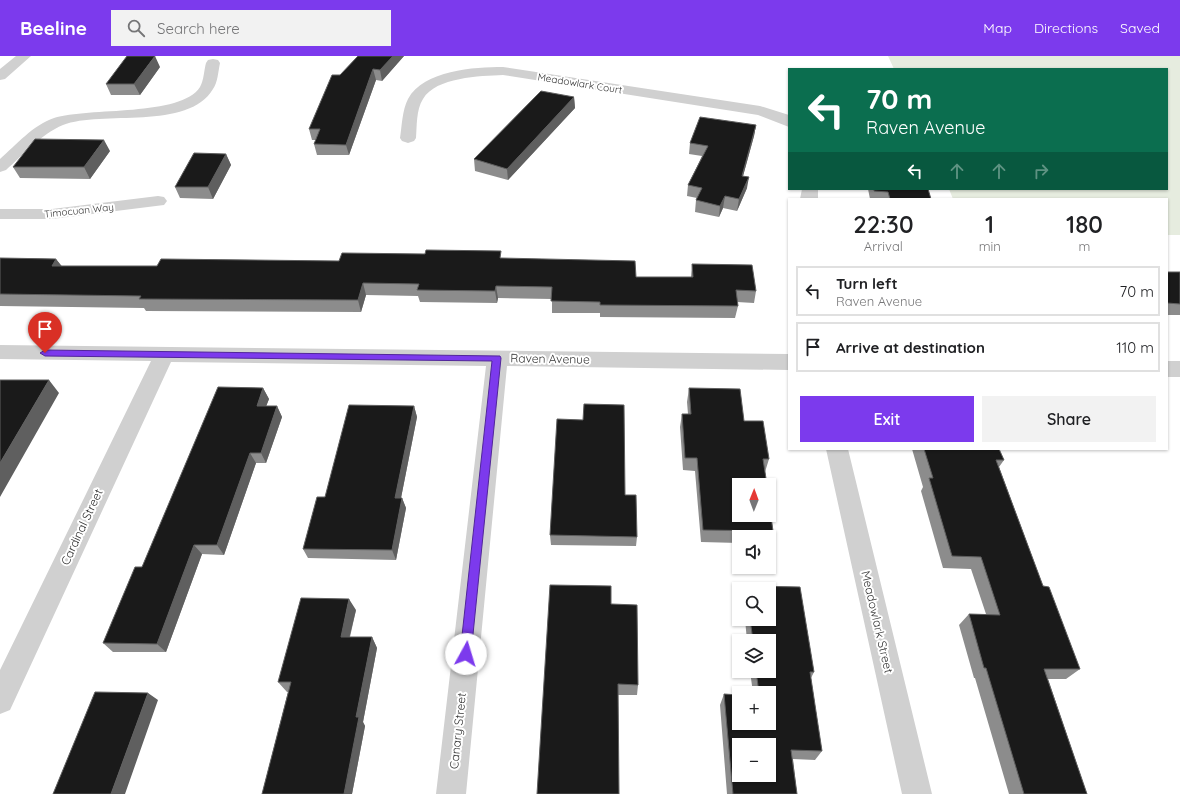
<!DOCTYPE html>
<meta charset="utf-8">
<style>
body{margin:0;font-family:Quicksand,sans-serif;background:#f2f2f2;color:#202124;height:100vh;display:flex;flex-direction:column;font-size:15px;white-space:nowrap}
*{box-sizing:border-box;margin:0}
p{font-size:13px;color:#757577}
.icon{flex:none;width:22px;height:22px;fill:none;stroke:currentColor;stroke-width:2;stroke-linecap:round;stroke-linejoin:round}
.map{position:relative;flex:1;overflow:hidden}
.sheet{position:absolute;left:788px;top:142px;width:380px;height:252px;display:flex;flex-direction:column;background:#fff;border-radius:0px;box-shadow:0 1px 3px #0004}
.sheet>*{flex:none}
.top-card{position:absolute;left:788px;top:12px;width:380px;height:122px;border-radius:0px;box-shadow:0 1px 3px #0004;background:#0b6e4f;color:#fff;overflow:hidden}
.needle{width:26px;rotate:1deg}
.buttons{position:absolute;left:732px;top:422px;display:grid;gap:8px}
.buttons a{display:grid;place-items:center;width:44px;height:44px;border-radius:0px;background:#fff;box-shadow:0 1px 3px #0004;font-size:20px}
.pin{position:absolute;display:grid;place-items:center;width:34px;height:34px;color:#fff;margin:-41px -17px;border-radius:50% 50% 50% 0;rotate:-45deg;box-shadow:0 0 4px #0007}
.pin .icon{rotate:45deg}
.me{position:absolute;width:44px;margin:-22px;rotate:6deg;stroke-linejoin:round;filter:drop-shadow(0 0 3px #0008)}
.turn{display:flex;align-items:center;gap:14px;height:84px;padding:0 12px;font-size:18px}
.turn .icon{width:52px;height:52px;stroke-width:2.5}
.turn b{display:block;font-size:28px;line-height:34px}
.lanes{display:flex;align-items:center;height:38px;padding:0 12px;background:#0003;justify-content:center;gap:20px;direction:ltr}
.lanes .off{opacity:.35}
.eta{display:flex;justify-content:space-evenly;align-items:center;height:68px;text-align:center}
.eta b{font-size:24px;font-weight:600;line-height:28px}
.primary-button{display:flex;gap:8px;margin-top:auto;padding:8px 12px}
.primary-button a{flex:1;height:46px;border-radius:0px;background:#7c3aed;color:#fff;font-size:16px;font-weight:600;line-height:46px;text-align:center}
.primary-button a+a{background:#f2f2f2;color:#202124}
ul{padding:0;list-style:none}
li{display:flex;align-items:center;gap:12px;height:50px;margin:0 8px 6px;padding:0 4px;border:2px solid #e0e0e0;border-radius:0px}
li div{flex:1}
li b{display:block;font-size:15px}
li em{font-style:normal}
header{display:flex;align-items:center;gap:24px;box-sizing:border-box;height:56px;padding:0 20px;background:#7c3aed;color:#fff}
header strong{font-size:19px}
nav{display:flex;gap:22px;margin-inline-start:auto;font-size:14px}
.search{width:280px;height:36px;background:#f2f2f2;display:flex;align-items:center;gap:10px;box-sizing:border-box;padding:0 14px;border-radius:0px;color:#757577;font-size:15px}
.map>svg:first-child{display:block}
.green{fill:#e6ecdf}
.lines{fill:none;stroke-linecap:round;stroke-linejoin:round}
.minor{fill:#d0d0d0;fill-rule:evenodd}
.wall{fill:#8c8c8c;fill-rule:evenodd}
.shaded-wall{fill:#5f5f5f}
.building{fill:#1a1a1a;stroke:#5f5f5f;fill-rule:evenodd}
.route{fill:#7c3aed;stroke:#51269a}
.labels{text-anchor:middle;stroke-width:4;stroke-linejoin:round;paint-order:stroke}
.far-street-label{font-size:10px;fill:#333;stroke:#fff}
.street-label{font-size:12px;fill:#333;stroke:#fff}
</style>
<header>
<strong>Beeline</strong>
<div class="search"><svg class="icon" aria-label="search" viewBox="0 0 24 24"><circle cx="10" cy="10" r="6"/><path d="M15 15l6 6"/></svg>Search here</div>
<nav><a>Map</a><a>Directions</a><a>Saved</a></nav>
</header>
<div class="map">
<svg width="1180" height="738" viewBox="0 0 1180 738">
<rect width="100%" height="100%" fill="#fff"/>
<path class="green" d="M888,0H1180V179H1167V143H953L949,133H1167V13H894Z"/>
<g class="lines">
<path class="minor" d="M16,0H31L5,23L0,24V13Z
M213,3L218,4L220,7C218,16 218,26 213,33C188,75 102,54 63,69C41,78 23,99 6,114L0,116V103C16,89 33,69 54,62C89,51 181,61 200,31C204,24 204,14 206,7L208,4Z
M503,11L760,50L789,59V71L758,59L503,19C480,20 436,21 423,43C416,54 417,70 416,82L414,85L408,87L402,85L400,82C402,69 402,55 408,43C424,14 474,11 503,11Z
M802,133H818V143H800Z
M158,140L164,141L167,145L164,149L52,163H0V153H52Z
M0,289L789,298V314L507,310L466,738H436L486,310L171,306L10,654L0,658V614L151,305L0,303Z
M1167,305H1180V321H1167Z
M826,393H848L932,738H902Z"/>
</g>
<path class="wall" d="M358,0H404L382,25L376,24L349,99H317L314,88L316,84H312L309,73Z
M160,11L140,39H111L106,28Z
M574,41L575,52L508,124L475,115L474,103Z
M756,69L754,80L743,120L747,132L737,155L723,152L719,161L695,156L696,144L697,142L687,140L688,129L702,100L689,98L690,87Z
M110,95L90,123L20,122L13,111Z
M226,98L231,109L213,143L180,142L175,131Z
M868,133H928L931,143H870Z
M0,202L56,203L61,210H157L339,205L502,202L636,221H691L692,208L756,235L754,247L737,246L738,250L735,262L600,261V257H552V243L498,242L497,247L420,246L418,240L366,239L361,256L146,255L144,252L0,250Z
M1167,216H1180V259H1167Z
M263,332L269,343L266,350H277L282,361L266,407H256L224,499L202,498L166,596H113L103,587L142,511Z
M689,332L744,365L769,403L765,416L773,475L769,487V481H739V487L701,486L695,415L683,414L680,371L682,358H688L687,346Z
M414,350L417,361L401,442H402L406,452L396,504L308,502L303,493L325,441Z
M912,393H999L1004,404L999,411L1043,530L1080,613L1066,623H1048L1087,738H1009L975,622H974L959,569L969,558H986L971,513L943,512L921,435L923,431Z
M625,439L637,481L636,490L551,489L550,479Z
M746,530L800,531L814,616L811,622L822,695L815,704L793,703L797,738H727L720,649L724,638L739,639V667H769V637H753L750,615H769V585H747L745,563H769V533H745ZM739,689H769V719H739Z
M611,548L638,629L637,639H618Z
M356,554L350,581H372L377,592L363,666L365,670L352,738H262L288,636H287L278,626Z"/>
<path class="shaded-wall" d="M155,0L160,11L140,39L134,28Z
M393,0H404L382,25L380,14Z
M373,13L376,24L349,99L346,89Z
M574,41L575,52L508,124L507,113Z
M756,69L754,80L740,131L742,120Z
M104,84L110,95L90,123L84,111Z
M226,98L231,109L213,143L208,131Z
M749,121L747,132L737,155L739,143Z
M725,140L723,152L719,161L720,150Z
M56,203L65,214L52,210Z
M363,227L366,239L361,256L358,244Z
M496,230L498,242L497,247L495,235Z
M49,324L59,337L0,441V407Z
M263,332L269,343L262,361L257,350Z
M277,350L282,361L266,407L261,397Z
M414,350L417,361L399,452L395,442Z
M250,397L256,407L224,499L217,489Z
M402,442L406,452L396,504L392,494Z
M194,489L202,498L166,596L157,588Z
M349,543L356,554L347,591L341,581Z
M372,581L377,592L363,666L365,670L352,738H344L356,661Z
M148,637L158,644L125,738H111Z"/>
<path class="building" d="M127,0H155L134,28H106Z
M358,0H393L380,14L373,13L346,89L314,88L320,73H309L332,19H340Z
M541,35L574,41L507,113L474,103Z
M700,61L756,69L742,120L749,121L739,143L725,140L720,150L696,144L702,132L688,129L708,90L690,87Z
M35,83L104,84L84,111H13Z
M194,97L226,98L208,131H175Z
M874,133H928L931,143H890L888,136L874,135Z
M426,194L501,195L500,202L635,205L636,221H693L692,208L752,209L756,235L736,234L738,250L600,249V246L551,245L552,231L496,230L495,235L417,234L419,228L363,227L358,244L139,243L141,240L0,238V202L56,203L52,210H157L161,203L339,205L342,197L425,198Z
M1167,216H1180V248L1167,247Z
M0,324H49L0,407Z
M218,331L263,332L257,350H277L261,397H250L217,489H194L157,588L103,587L135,511H142Z
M689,332L740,333L744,365H763L769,403H763L767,429H739V459H769V446L773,475L703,474L697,402H685L682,358H691Z
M584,348L624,349L625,439H636L637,481L550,479L557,363L583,364Z
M349,349L414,350L395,442H402L392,494L303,493L317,441H325Z
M924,393H999L1004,404H996L1043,530L1049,531L1080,613H1044L1087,738H1024L986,612H984L969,558L1000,559L981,501L952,500L929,422H933Z
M550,529L611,530V548L637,549L638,629L618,628L619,738H537Z
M746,530L800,531L814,616H810L822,695L791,694L797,738H733L724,638L739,639V667H769V637H759L756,615H769V585H753L750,563H769V533H747ZM739,689H769V719H739Z
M301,542L349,543L341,581H372L356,661H359L344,738H262L291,626H278Z
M95,636L148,637L111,738H53Z"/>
<path class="route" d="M45,294L500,300L501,302L471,598L470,602L466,603L462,602L460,598L492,305L45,300L40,297Z"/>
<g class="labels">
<g class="far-street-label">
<text transform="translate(580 27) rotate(9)" y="4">Meadowlark Court</text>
<text transform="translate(79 154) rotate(-6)" y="4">Timocuan Way</text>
</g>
<g class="street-label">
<text transform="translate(550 303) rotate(1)" y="4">Raven Avenue</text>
<text transform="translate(82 471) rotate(-65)" y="4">Cardinal Street</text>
<text transform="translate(877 566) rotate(77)" y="4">Meadowlark Street</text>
<text transform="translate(458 675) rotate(-84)" y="4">Canary Street</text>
</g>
</g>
</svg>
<div class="buttons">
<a><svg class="needle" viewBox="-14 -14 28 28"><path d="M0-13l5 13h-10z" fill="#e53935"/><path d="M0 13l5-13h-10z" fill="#757577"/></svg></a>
<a><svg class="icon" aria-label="sound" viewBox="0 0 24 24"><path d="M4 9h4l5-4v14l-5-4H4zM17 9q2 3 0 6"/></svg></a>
<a><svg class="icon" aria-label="search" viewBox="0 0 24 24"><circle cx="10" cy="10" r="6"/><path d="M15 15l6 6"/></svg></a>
<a><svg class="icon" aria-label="layers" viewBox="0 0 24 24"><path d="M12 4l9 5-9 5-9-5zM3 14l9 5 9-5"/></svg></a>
<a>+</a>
<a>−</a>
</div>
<div class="pin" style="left:45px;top:297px;background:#d93025"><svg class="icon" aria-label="arrive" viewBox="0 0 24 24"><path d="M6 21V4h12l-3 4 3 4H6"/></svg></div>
<svg class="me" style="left:466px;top:598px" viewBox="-20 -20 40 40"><circle r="19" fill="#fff"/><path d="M0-13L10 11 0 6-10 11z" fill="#7c3aed"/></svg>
<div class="top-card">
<div class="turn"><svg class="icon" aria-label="left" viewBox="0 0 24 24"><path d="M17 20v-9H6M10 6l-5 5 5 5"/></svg><div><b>70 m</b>Raven Avenue</div></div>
<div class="lanes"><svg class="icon" aria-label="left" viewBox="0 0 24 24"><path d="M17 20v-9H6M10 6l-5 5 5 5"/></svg><svg class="icon off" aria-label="ahead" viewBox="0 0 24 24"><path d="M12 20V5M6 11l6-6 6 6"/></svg><svg class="icon off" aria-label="ahead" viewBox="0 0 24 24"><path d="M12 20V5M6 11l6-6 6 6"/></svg><svg class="icon off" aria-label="right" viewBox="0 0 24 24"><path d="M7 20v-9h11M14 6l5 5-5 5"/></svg></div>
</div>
<section class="sheet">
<div class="eta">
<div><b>22:30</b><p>Arrival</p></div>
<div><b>1</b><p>min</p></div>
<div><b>180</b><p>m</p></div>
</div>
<ul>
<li><svg class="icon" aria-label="left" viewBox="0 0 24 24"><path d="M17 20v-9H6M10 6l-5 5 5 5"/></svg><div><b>Turn left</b><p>Raven Avenue</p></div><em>70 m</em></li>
<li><svg class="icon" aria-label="arrive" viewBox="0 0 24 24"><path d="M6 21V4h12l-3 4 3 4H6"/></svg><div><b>Arrive at destination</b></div><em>110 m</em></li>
</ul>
<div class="primary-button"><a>Exit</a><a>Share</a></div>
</section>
</div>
